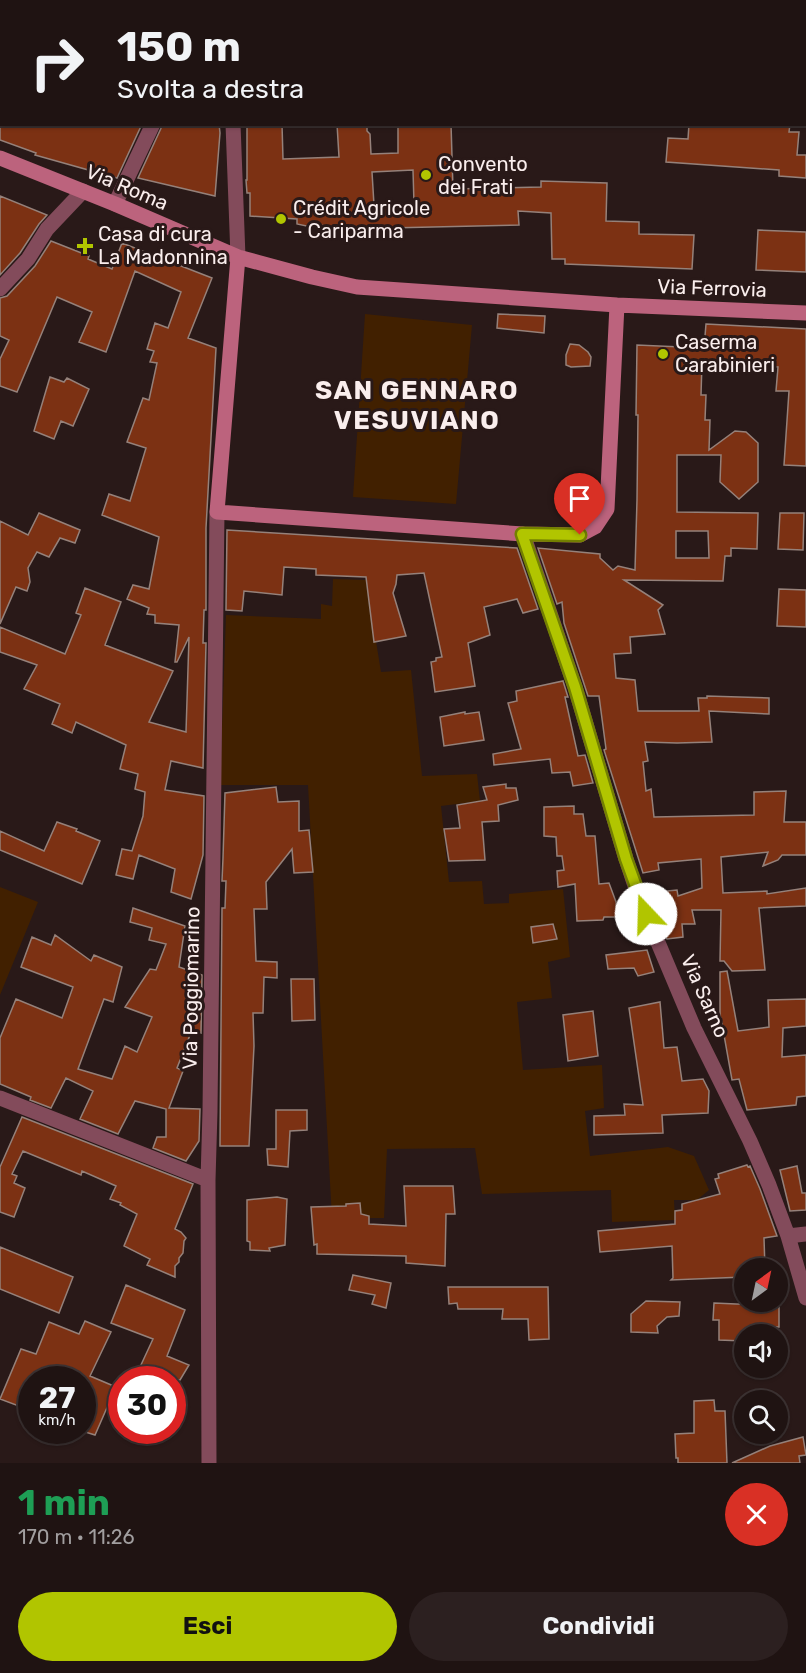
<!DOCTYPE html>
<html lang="it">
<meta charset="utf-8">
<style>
body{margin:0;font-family:Rubik,sans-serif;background:#2c2020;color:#f1f3f6;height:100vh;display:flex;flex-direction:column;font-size:22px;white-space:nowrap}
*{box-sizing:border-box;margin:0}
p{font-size:20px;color:#a19e9f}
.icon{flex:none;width:33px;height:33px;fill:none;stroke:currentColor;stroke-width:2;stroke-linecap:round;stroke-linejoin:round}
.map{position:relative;height:1463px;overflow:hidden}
.side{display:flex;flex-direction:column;background:#1f1312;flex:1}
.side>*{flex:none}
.guide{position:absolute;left:0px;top:0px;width:807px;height:126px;box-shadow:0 2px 4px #0004,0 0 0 2px #3c3232;background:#1f1312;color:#f1f3f6;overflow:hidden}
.needle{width:39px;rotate:33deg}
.fabs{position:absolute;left:734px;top:1258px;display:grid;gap:12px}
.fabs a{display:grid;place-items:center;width:54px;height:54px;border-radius:50%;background:#1f1312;box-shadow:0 2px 4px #0004,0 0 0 2px #3c3232;font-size:30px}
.speed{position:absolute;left:18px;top:1366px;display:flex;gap:12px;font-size:30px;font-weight:700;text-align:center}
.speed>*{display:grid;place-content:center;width:78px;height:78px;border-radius:50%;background:#1f1312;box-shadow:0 2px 4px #0004,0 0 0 2px #3c3232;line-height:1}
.speed small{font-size:15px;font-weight:400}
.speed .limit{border:9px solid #d22;background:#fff;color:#111}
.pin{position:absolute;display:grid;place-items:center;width:51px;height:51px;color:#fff;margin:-62px -26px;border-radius:50% 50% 50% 0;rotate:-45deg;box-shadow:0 0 6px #0007}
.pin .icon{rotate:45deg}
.me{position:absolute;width:66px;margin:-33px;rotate:339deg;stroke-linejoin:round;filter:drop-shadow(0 0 4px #0008)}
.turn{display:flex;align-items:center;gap:21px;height:126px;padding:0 18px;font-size:27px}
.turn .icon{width:78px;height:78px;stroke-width:2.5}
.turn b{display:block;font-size:42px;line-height:51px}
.round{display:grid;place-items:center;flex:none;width:63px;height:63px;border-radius:32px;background:#2c2020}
.head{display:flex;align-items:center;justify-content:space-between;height:102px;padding:0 18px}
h1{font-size:36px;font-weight:700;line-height:45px;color:#1e9e55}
.button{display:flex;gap:12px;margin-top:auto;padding:12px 18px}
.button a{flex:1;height:69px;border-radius:36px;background:#b1c500;color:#111;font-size:24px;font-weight:700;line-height:69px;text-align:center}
.button a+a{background:#2c2020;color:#f1f3f6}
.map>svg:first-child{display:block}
.green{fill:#412000}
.building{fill:#7c3113;stroke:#95817a;stroke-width:1.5;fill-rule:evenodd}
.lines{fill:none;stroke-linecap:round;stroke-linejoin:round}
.minor{stroke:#834b5b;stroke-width:15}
.secondary{stroke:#bc637d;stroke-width:15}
.route-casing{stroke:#738000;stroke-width:15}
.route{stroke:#b1c500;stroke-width:10}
.poi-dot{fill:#b1c500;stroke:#291918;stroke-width:2}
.labels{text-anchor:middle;stroke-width:6;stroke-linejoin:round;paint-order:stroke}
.poi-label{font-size:20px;fill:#faeeed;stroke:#291918;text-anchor:start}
.street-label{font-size:20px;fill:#faeeed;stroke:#291918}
.district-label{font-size:26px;font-weight:bold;letter-spacing:1.5px;fill:#faeeed;stroke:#291918}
</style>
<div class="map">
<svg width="806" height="1463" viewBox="0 0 806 1463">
<rect width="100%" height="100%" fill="#291918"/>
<path class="green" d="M365,314L472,325L456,504L353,497Z
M333,579L366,580L381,672L411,670L422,776L477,774L480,801L441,806L449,882L482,881L484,904L509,903V894L563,889L570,957L548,962L552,998L517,1002L523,1070L602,1065L604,1108L585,1111L590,1156L668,1147L694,1156L709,1190L697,1200H674L675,1220L612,1222L611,1190L482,1194L475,1148L387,1149L384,1218H332L308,785H220L226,615L321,619V604L332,606Z
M0,887L38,902L0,995Z"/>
<path class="building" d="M0,124H142L117,178L35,155L36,153L0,140Z
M163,124H219L220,133L215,196L138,178Z
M247,124H282L283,159L339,157L337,124H367V131L370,134L371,154L398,153V124H451L453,189L541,187V181L607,183L606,221L639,222V234L694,235L692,269L565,264V259H552L551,213L518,211L519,225L344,229L314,224L311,227L297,224V219L250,216V193H247L246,180H247ZM413,170L414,204L374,205L372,172Z
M689,124H790L789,132H799L797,155H806V178L779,176V170L666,162L668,138L688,139Z
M0,196L47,215L39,224L20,253L0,275Z
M758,230L806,232V272L756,270Z
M51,241L89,256L88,259L112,269L122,243L212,278L188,338L216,348L206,528V610H204L203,643H206L203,768L171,761L165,790L204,796L203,855L191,899L171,892L175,869L139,855L133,879L116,875L122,849L132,851L143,816L145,792L135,789L138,774L120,769L126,745L76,722L72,733L52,724L60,704L24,689L37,665L0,652V627L65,654L81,615L76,613L85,588L121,602L105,645L173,671L149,722L186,732L189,637L177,662H175L179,625L155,623V615L147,614L149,608L127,599L133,585L149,589L159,537L102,515L109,494L130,501L146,448L127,442L143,398L149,400L157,363L150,362L154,351L147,349L155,323L168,328L181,292L135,271L106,352L79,342L92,312L57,297L17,392L0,386V359L9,340L0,336V298L7,296L35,266Z
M498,314L545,316L544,333L497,328Z
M706,324L806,329V466L784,465L789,391H776L778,367L702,362L701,395H706L705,420H710L709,450L735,431L746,432L758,443V482L739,499L720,482L721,455H677V512L758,513L757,549L731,548V556H725L723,581L624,580L663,605L658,610L665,634L630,637L631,653L614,654L616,678L635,680L638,711H699L698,698H707V696L769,698V714L709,711L712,742L677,743L645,742L648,761L643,762L646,791L651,789L654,817L754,815V792L786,791L784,822H806V855H782L778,860L763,866L768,852L721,857L723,893L767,891V894L806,888V906L759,908L765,970L732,971L724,961H720L721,910H692L695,924H682L683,937L667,939L652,900L658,899L657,892L677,890L678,896L702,888L701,859L658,863L659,870L643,873L604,750L606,749L599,696H588L564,623L562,602L557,604L538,548L600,554V558L613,570L618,566L635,570L637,500L638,415H636L637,345L704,348ZM676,531H708L709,558H676Z
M570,344L579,345L588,352L591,357L590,366L571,367L566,365V355Z
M50,377L64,382L67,378L89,389L73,426L61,421L54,439L34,431Z
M39,513L80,530L75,543L60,538L49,557L37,552L28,568L30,582L27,591L16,587L0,624V521L28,535Z
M780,513H804L803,550L778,549Z
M227,530L517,548L538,609L523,613L517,599L484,607L490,635L468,643L475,686L435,692L431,662L436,661V658L442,657L424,573L397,575L396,584L393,593L406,636L374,642L366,577L316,575V569L284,567L282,595L244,591L242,611L226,610Z
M779,589L806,590V627L777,626Z
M563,681L568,697H565L578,756L585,755L593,783L573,786L570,772L552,773L550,759L494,765L493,754L521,749L508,703L517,701L516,691Z
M465,712V714L479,712L484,740L444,746L440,717Z
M506,784V788H516L518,800L498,805L499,821L482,822L485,860L449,861L444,829L460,828L457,805L487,800L483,787Z
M276,787L278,802L299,801V831L309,830L313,872L294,873L292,849L266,882L267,909H254L256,961L277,962V978L264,977L263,1013H253L254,1046L249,1146H220L222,908H225L226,881H222L223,858L225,793Z
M574,806V814H583L586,836H595L599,884L609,883L616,902L617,917H604L603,920L577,921L575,884L558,887L557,871L564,870L562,856H557L556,837L544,836V807Z
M57,822L77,829L76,831L100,841L82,884L0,850V831L44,851Z
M133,908L185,926L179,967L202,975L201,1033L192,1030L177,1068L183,1071L169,1108L200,1109L199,1141L186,1161L153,1148L157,1137H166V1109L135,1101L118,1134L80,1119L93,1091L66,1078L51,1108L30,1100L31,1097L0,1084V1038L16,999L62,1018L73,987L21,967L32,937L51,945L55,935L91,961L94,955L122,967L113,1002L104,999L78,1069L112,1079L125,1046L137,1052L152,1017L125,1007L150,969L156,970L166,944L149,940L152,928L130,922Z
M553,924L557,939L533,943L531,927Z
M647,950L654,972L638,976L634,968L608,969L606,955Z
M727,971L738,1031L769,1027L768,1000L806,999V1026L783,1028L782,1057L806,1055V1096L797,1097L796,1105L747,1110L739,1079L732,1080L721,1018H720V972Z
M291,979H314L315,1020L292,1021Z
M660,1002L664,1048L677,1047L682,1081L703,1079L709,1091L708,1113L662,1115L663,1133L594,1135V1116L625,1115L624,1104L643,1105L629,1008Z
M593,1011L598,1056L568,1061L563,1015Z
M276,1110H307V1130L290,1131L288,1167L268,1165L267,1149H276Z
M22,1117L193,1184L175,1229L181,1232L186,1238L184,1241L183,1253L179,1258V1262L175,1266V1277L147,1265L150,1259L124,1246L137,1214L120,1205L121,1203L110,1199L116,1186L82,1171L81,1175L23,1151L12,1174L17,1176L14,1183L25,1188L14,1217L0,1212V1167Z
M747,1165L748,1167L750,1166L760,1189L777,1236L764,1238L765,1269H744V1277L671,1280L673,1278L672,1246L600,1252L598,1231L675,1224V1211L682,1210V1204L720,1194L715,1179L719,1178L718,1174Z
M797,1166L802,1193H806V1210L790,1211L780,1170Z
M404,1186H453L455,1214H446L445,1266L406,1263V1256L317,1254V1244L314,1245L311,1207L346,1206V1204L360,1203L361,1214L369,1216V1224L406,1226Z
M277,1197L287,1199L285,1245L269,1248L270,1251L250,1250V1242L247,1241V1200Z
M0,1247L73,1277L59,1313L0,1289Z
M353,1275L391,1283L386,1308L372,1304L375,1295L349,1290Z
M126,1285L185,1310L167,1356L189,1365L180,1380H134L153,1339L111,1323Z
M448,1287H548L549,1339L529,1340L528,1319H502L503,1309H458L457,1303L449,1304Z
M646,1301L680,1302L679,1316L667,1317L657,1326L658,1333L631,1332V1314Z
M714,1303L779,1306V1327H776L775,1335H744V1341L719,1340V1320H713Z
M85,1321L111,1332L90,1376L116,1387L95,1435L82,1431V1380H32V1411L0,1399L21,1349L36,1354L49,1322L79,1334Z
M714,1400L715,1411H725L727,1463H678V1458H676L675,1434L694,1433V1401Z
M803,1437L806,1455L799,1456L800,1463H732L770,1446Z"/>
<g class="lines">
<path class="minor" d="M219,0L220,2
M208,2V0
M233,124L238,257
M115,204L153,124
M0,289L28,259L47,229L83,191
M523,534L575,687L626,859L638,895L694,1028L750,1141L769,1185L788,1236L806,1298
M0,1098L208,1180
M788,1236L806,1234
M209,1463L208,1180L210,1111L217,512"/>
<path class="secondary" d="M0,158L115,204L238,257L312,277L357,287L617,305L806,313
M238,257L217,512L523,534L580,535L595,527L607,509L617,305"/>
</g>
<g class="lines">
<defs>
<path id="route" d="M580,535L522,534L575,687L626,859L646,914"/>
</defs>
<use href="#route" class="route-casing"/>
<use href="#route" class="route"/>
</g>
<g class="poi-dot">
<circle cx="426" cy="175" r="6"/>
<circle cx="281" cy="219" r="6"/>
<path d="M82 237h6v6h6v6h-6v6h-6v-6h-6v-6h6z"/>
<circle cx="663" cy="354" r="6"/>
</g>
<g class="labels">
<g class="poi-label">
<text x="438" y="171">Convento<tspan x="438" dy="23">dei Frati</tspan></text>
<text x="293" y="215">Crédit Agricole<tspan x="293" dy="23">- Cariparma</tspan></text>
<text x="98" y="241">Casa di cura<tspan x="98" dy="23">La Madonnina</tspan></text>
<text x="675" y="349">Caserma<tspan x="675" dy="23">Carabinieri</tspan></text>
</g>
<g class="street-label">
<text transform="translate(127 187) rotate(23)" y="7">Via Roma</text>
<text transform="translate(712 288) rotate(2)" y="7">Via Ferrovia</text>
<text transform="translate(191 988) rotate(-89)" y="7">Via Poggiomarino</text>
<text transform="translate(705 996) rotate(66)" y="7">Via Sarno</text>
</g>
<g class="district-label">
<text x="417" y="399">SAN GENNARO<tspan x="417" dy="30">VESUVIANO</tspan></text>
</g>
</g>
</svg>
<div class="fabs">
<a><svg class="needle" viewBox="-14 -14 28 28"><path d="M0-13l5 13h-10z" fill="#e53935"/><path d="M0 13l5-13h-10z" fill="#a19e9f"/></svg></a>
<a><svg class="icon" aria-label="sound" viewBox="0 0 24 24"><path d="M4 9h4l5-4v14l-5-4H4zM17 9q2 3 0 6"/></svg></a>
<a><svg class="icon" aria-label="search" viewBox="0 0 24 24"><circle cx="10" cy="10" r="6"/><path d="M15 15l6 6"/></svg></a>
</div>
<div class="speed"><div>27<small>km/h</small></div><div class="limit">30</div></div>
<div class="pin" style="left:580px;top:535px;background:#d93025"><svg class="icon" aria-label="arrive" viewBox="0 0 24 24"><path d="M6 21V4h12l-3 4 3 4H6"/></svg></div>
<svg class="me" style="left:646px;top:914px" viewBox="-20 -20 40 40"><circle r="19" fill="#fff"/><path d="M0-13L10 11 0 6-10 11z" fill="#b1c500"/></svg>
<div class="guide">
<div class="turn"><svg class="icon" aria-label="right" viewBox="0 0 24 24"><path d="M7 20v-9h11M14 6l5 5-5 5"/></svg><div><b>150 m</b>Svolta a destra</div></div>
</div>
</div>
<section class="side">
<div class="head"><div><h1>1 min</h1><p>170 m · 11:26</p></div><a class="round" style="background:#d93025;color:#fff"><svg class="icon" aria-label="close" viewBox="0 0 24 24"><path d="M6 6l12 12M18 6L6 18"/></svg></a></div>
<div class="button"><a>Esci</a><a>Condividi</a></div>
</section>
